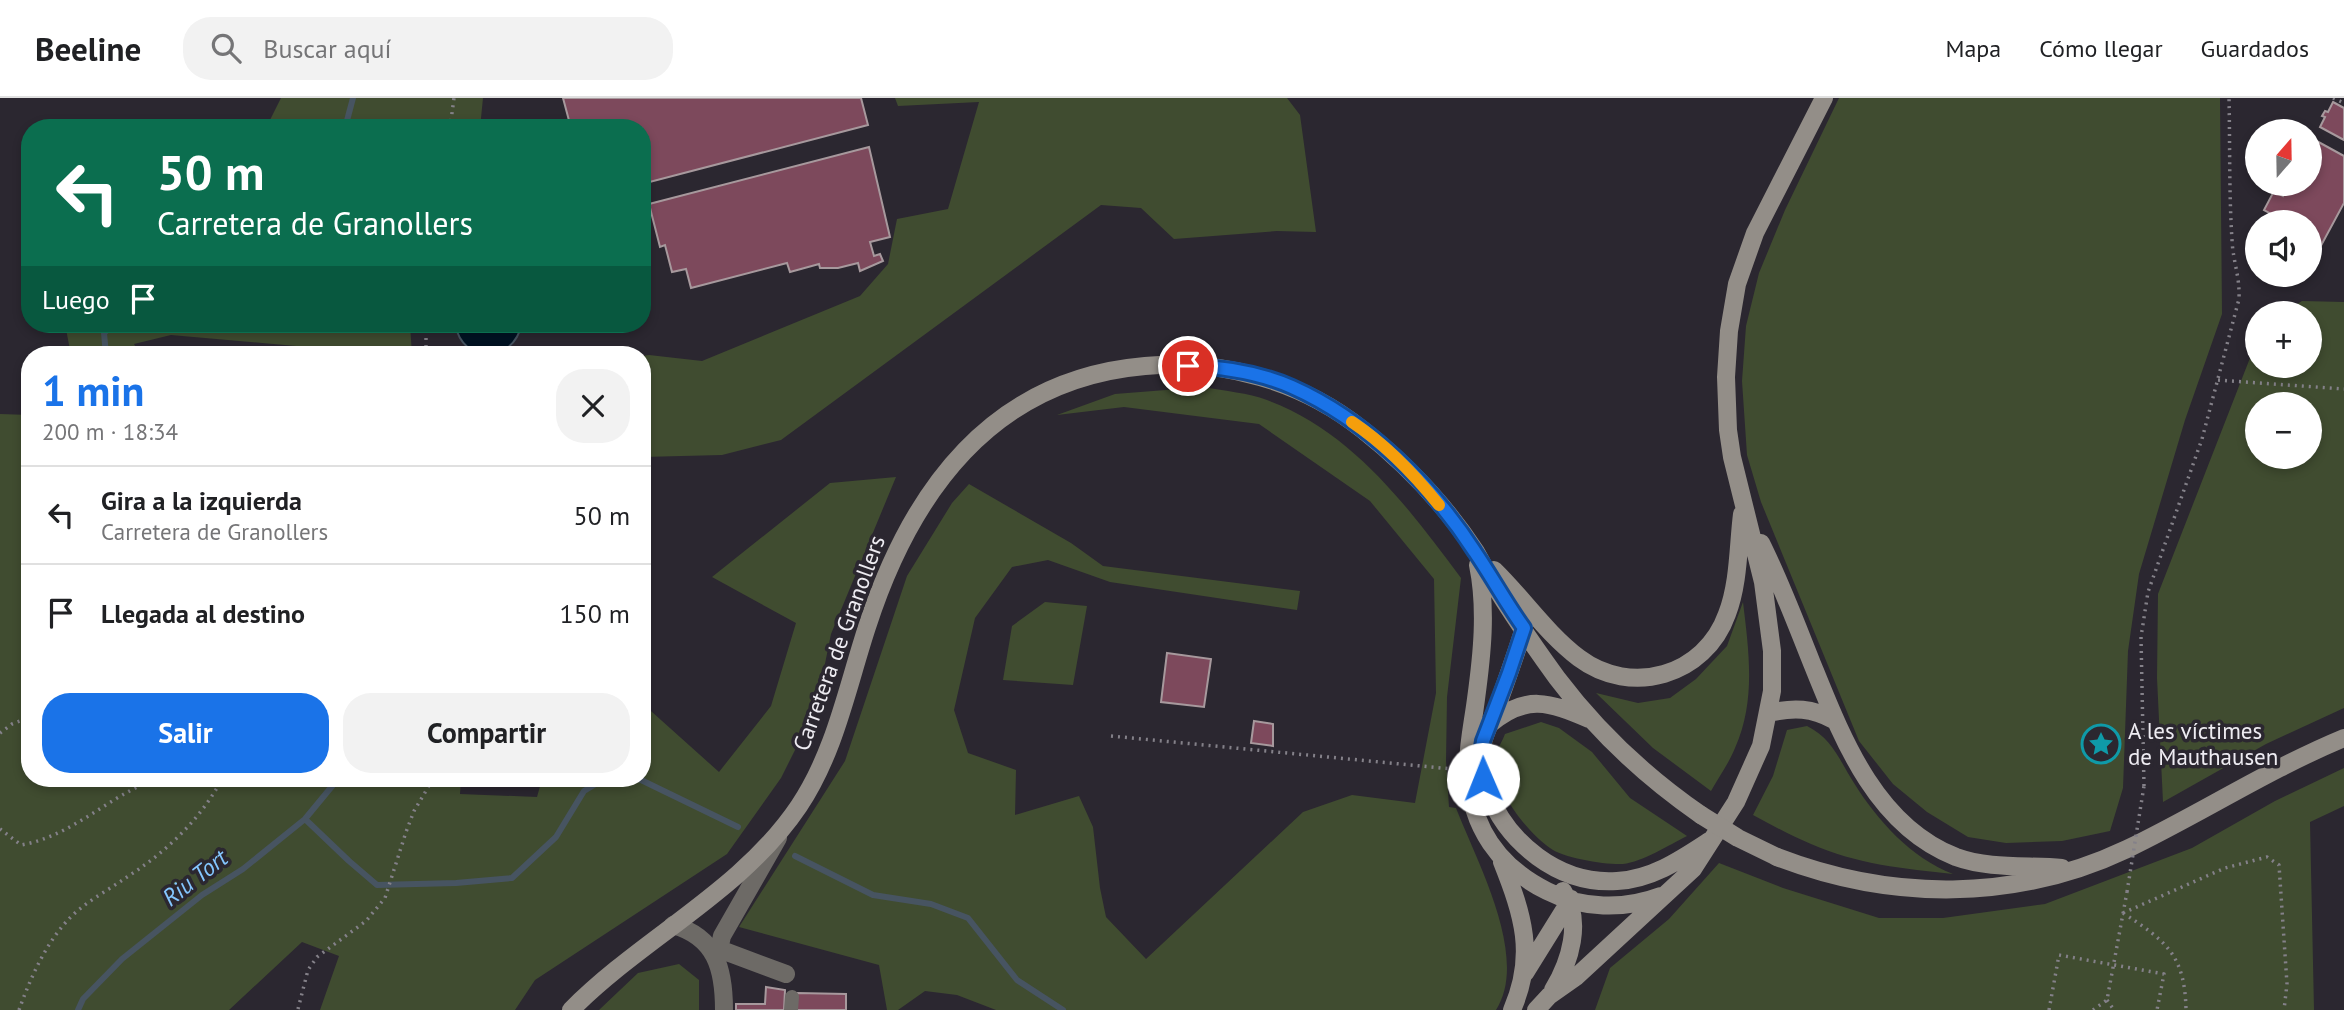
<!DOCTYPE html>
<html lang="es">
<meta charset="utf-8">
<style>
body{margin:0;font-family:"PT Sans",sans-serif;background:#f2f2f2;color:#202124;height:100vh;display:flex;flex-direction:column;font-size:26px;white-space:nowrap}
*{box-sizing:border-box;margin:0}
p{font-size:23px;color:#757577}
.icon{flex:none;width:38px;height:38px;fill:none;stroke:currentColor;stroke-width:2;stroke-linecap:round;stroke-linejoin:round}
.map{position:relative;flex:1;overflow:hidden}
.side{position:absolute;left:21px;top:248px;width:630px;height:441px;display:flex;flex-direction:column;background:#fff;border-radius:28px;box-shadow:0 4px 10px #0003}
.side>*{flex:none}
.banner{position:absolute;left:21px;top:21px;width:630px;height:214px;border-radius:28px;box-shadow:0 4px 10px #0003;background:#0b6e4f;color:#fff;overflow:hidden}
.needle{width:46px;rotate:20deg}
.tools{position:absolute;left:2245px;top:21px;display:grid;gap:14px}
.tools a{display:grid;place-items:center;width:77px;height:77px;border-radius:50%;background:#fff;box-shadow:0 4px 10px #0003;font-size:35px}
.pin{position:absolute;display:grid;place-items:center;width:60px;height:60px;color:#fff;margin:-30px;border:4px solid #fff;border-radius:50%;box-shadow:0 2px 7px #0007}
.me{position:absolute;width:77px;margin:-38px;rotate:359deg;stroke-linejoin:round;filter:drop-shadow(0 0 5px #0008)}
.turn{display:flex;align-items:center;gap:24px;height:147px;padding:0 21px;font-size:32px}
.turn .icon{width:91px;height:91px;stroke-width:2.5}
.turn b{display:block;font-size:49px;line-height:60px}
.then{display:flex;align-items:center;height:66px;padding:0 21px;background:#0003;gap:14px;font-size:26px}
.round{display:grid;place-items:center;flex:none;width:74px;height:74px;border-radius:28px;background:#f2f2f2}
.head{display:flex;align-items:center;justify-content:space-between;height:119px;padding:0 21px}
h1{font-size:42px;font-weight:700;line-height:52px;color:#1a73e8}
.button{display:flex;gap:14px;margin-top:auto;padding:14px 21px}
.button a{flex:1;height:80px;border-radius:28px;background:#1a73e8;color:#fff;font-size:28px;font-weight:700;line-height:80px;text-align:center}
.button a+a{background:#f2f2f2;color:#202124}
ul{padding:0;list-style:none}
li{display:flex;align-items:center;gap:21px;height:98px;padding:0 21px;border-top:2px solid #e0e0e0}
li div{flex:1}
li b{display:block;font-size:26px}
li em{font-style:normal}
header{display:flex;align-items:center;gap:42px;box-sizing:border-box;height:98px;padding:0 35px;background:#fff;border-bottom:2px solid #e0e0e0}
header strong{font-size:33px}
nav{display:flex;gap:38px;margin-inline-start:auto;font-size:24px}
.search{width:490px;height:63px;background:#f2f2f2;display:flex;align-items:center;gap:18px;box-sizing:border-box;padding:0 24px;border-radius:28px;color:#757577;font-size:26px}
.map>svg:first-child{display:block}
.green{fill:#404c30;fill-rule:evenodd}
.water{fill:#001323;stroke:#475461;stroke-width:2}
.lines{fill:none;stroke-linecap:round;stroke-linejoin:round}
.stream{stroke:#475461;stroke-width:6}
.building{fill:#7d495c;stroke:#a7999d;stroke-width:2}
.path{stroke:#848189;stroke-width:3.5;stroke-dasharray:2 5;stroke-linecap:butt}
.pedestrian{stroke:#6d6a66;stroke-width:14}
.minor{stroke:#6d6a66;stroke-width:18}
.secondary{stroke:#938e88;stroke-width:18}
.path-bridge{stroke:#848189;stroke-width:3.5;stroke-dasharray:2 5;stroke-linecap:butt}
.secondary-bridge{stroke:#938e88;stroke-width:18}
.route-casing{stroke:#114b97;stroke-width:18}
.route{stroke:#1a73e8;stroke-width:12}
.slow{stroke:#f59e0b;stroke-width:12}
.labels{text-anchor:middle;stroke-width:7;stroke-linejoin:round;paint-order:stroke}
.street-label{font-size:23px;fill:#eeecf2;stroke:#2b2730}
.poi-label{font-size:23px;fill:#eeecf2;stroke:#2b2730;text-anchor:start}
.water-label{font-size:24px;font-style:italic;fill:#84c6fe;stroke:#2b2730}
</style>
<header>
<strong>Beeline</strong>
<div class="search"><svg class="icon" aria-label="search" viewBox="0 0 24 24"><circle cx="10" cy="10" r="6"/><path d="M15 15l6 6"/></svg>Buscar aquí</div>
<nav><a>Mapa</a><a>Cómo llegar</a><a>Guardados</a></nav>
</header>
<div class="map">
<svg width="2344" height="912" viewBox="0 0 2344 912">
<rect width="100%" height="100%" fill="#2b2730"/>
<path class="green" d="M281,0H483L480,30H266Z
M895,0H1287L1300,17L1316,134L1277,133L1174,141L1141,110L1101,107L781,342L722,357L642,359V258L649,257L702,263L860,198L888,166L897,121L948,111L979,4L898,8Z
M1839,0H2220L2222,216L2185,322L2139,476L2128,553L2123,690L2110,733L2062,743L2006,745L1968,739L1927,714L1893,686L1859,643L1761,404L1747,357L1742,283L1746,228L1759,175L1785,112Z
M2302,203L2344,204V610L2266,646L2163,704L2157,580L2158,496L2257,242L2258,268H2310V215H2283ZM2258,306H2310V359H2258Z
M65,226H410L412,257H302L296,248L171,237L134,246L140,257H71Z
M1204,289C1225,293 1248,295 1267,302C1353,334 1408,409 1461,480L1447,599L1446,663L1449,709L1456,710C1476,762 1530,859 1496,912H996L957,897L925,893L898,912H887L879,867L739,829L845,663L907,478L952,405L969,386L1071,445L1103,468L1300,493L1297,512L1110,484L1048,462L1012,469L975,520L954,612L968,655L1016,672L1015,717L1079,698L1093,729L1100,790L1106,819L1146,861L1303,714L1352,697L1415,705L1436,595L1434,481L1370,403L1259,326L1124,309L1057,317L1115,296Z
M0,316L30,317V681H461L460,696L537,699L542,681H642V605L719,674L771,608L796,525L712,479L830,385L896,379L831,536L816,610L781,680L727,756L535,882L515,912H320L339,858L302,844L229,912H0Z
M1045,504L1087,508L1073,587L1003,582L1012,528Z
M1743,504C1749,554 1756,603 1735,650C1729,665 1719,679 1711,693L1653,650L1596,595L1638,605L1670,600L1696,581L1727,548Z
M1541,624L1559,630L1592,654L1630,700L1687,738C1669,747 1642,764 1623,766C1606,767 1563,760 1550,750C1526,733 1489,687 1496,656C1498,649 1503,642 1505,636Z
M1807,628C1833,641 1839,662 1854,685C1877,722 1911,760 1953,776C1905,771 1856,766 1811,746C1791,738 1772,727 1753,717L1773,678L1787,632Z
M2344,670V708L2310,724L2314,912H1595L1610,870L1669,821L1719,765L1783,790L1879,820H1943L2045,806L2192,750L2275,703Z
M679,866L699,882V912H599L638,875Z"/>
<path class="water" d="M455,226H522C512,267 463,267 455,226Z"/>
<g class="lines">
<path class="stream" d="M345,30L353,0
M106,257L104,235L114,226
M639,681L738,729
M305,721L349,763L377,787L456,785L512,780L556,739L584,693L604,681
M795,758L873,797L931,806L968,820L1017,882L1063,912
M78,912L83,901L122,861L202,797L243,771L305,721L338,681"/>
</g>
<path class="building" d="M563,0H861L868,27L642,86V30H571Z
M2333,4L2344,10V42L2320,29L2325,19L2322,18L2325,13L2328,14Z
M2313,41L2344,58V105L2310,168V124H2269L2273,117L2264,112L2274,93L2283,98L2289,86H2310V47Z
M869,49L890,139L870,144L874,158L880,156L883,163L860,173L858,165L838,170H820L819,166L790,174L787,165L691,190L686,171L672,174L665,147L660,149L649,106Z
M1167,555L1211,561L1204,609L1161,604Z
M1254,623L1273,626V648L1251,645Z
M766,889L785,892L784,912H736V906H765Z
M797,895L846,896V912H796Z"/>
<g class="lines">
<path class="path" d="M2333,0L2344,5
M450,30L454,0
M426,226V257
M2218,282L2344,291
M0,635L12,626L30,619
M1111,638L1452,671
M2144,688L2141,539L2148,494L2202,341L2239,201C2240,178 2233,164 2232,142C2229,95 2230,47 2229,0
M0,731L21,747C73,738 108,698 156,681
M2123,815L2225,770L2267,759L2279,767L2287,886L2284,912
M2123,815C2166,843 2185,857 2186,912
M2107,902L2114,912
M298,911L308,872L317,859L366,823L385,800L406,734L414,713L433,681
M19,912C30,881 45,847 67,823C83,805 107,793 127,779C166,754 200,722 222,681
M2049,912L2059,857L2164,876L2157,912
M2093,912L2107,902L2127,794"/>
<path class="pedestrian" d="M791,912L792,899"/>
<path class="minor" d="M673,827C716,839 724,871 724,912
M719,851L786,876
M717,861L722,838L778,740"/>
<path class="secondary" d="M1761,445C1780,483 1795,523 1811,563C1841,637 1874,727 1956,759C1989,771 2027,767 2062,770
M1478,467C1487,511 1482,557 1476,601C1473,625 1467,650 1468,675C1471,729 1499,769 1547,793C1582,811 1624,812 1661,798
M1494,472C1523,500 1546,535 1579,560C1631,599 1705,578 1727,516C1739,485 1738,448 1742,416
M1524,530C1516,556 1507,581 1498,606C1491,624 1481,642 1480,661C1480,672 1483,682 1487,692C1507,745 1559,787 1617,783C1652,781 1680,762 1709,743
M1769,615C1794,609 1812,610 1834,622
M1490,626C1525,596 1550,604 1589,621
M1777,759C1891,803 2015,804 2127,751C2200,716 2269,671 2344,640
M1502,764C1523,817 1536,857 1512,912
M1525,875L1571,801
M1553,892C1570,864 1583,823 1563,793
M571,912C642,840 742,793 799,708C835,654 847,590 867,529C911,393 992,281 1145,268C1223,261 1302,283 1363,332C1406,366 1446,408 1476,454C1483,466 1489,479 1496,490C1515,521 1536,551 1557,580C1597,633 1646,679 1701,717
M1536,912L1549,898L1576,879L1693,771L1736,704L1761,648L1772,593V553L1763,484L1732,359L1728,332L1726,279L1729,233L1737,186L1755,135L1824,0"/>
<path class="path-bridge" d="M2127,794L2144,688"/>
<path class="secondary-bridge" d="M1701,717L1738,740L1777,759"/>
</g>
<g class="lines">
<defs>
<path id="route" d="M1188,268C1222,269 1260,275 1292,289C1366,322 1431,386 1475,454C1492,479 1506,505 1524,530L1509,575L1483,643L1480,661L1483,681"/>
</defs>
<use href="#route" class="route-casing"/>
<use href="#route" class="route"/>
<path class="slow" d="M1352,324C1385,346 1414,376 1439,407"/>
</g>
<defs>
<symbol id="sight-ring" viewBox="-11 -11 22 22"><circle r="9.5" fill="#2b2730" stroke="#0f9aa8" stroke-width="1.5"/><path d="M0-6L1.8-2.2L6-1.7L2.9 1.2L3.7 5.4L0 3.3L-3.7 5.4L-2.9 1.2L-6-1.7L-1.8-2.2Z" fill="#0f9aa8"/></symbol>
</defs>
<g fill-rule="evenodd">
<use href="#sight-ring" x="2079" y="624" width="44" height="44"/>
</g>
<g class="labels">
<g class="street-label">
<text transform="translate(839 545) rotate(-70)" y="8">Carretera de Granollers</text>
</g>
<g class="poi-label">
<text x="2128" y="641">A les víctimes<tspan x="2128" dy="26">de Mauthausen</tspan></text>
</g>
<g class="water-label">
<text transform="translate(195 780) rotate(-38)" y="8">Riu Tort</text>
</g>
</g>
</svg>
<div class="tools">
<a><svg class="needle" viewBox="-14 -14 28 28"><path d="M0-13l5 13h-10z" fill="#e53935"/><path d="M0 13l5-13h-10z" fill="#757577"/></svg></a>
<a><svg class="icon" aria-label="sound" viewBox="0 0 24 24"><path d="M4 9h4l5-4v14l-5-4H4zM17 9q2 3 0 6"/></svg></a>
<a>+</a>
<a>−</a>
</div>
<div class="pin" style="left:1188px;top:268px;background:#d93025"><svg class="icon" aria-label="arrive" viewBox="0 0 24 24"><path d="M6 21V4h12l-3 4 3 4H6"/></svg></div>
<svg class="me" style="left:1483px;top:681px" viewBox="-20 -20 40 40"><circle r="19" fill="#fff"/><path d="M0-13L10 11 0 6-10 11z" fill="#1a73e8"/></svg>
<div class="banner">
<div class="turn"><svg class="icon" aria-label="left" viewBox="0 0 24 24"><path d="M17 20v-9H6M10 6l-5 5 5 5"/></svg><div><b>50 m</b>Carretera de Granollers</div></div>
<div class="then">Luego<svg class="icon" aria-label="arrive" viewBox="0 0 24 24"><path d="M6 21V4h12l-3 4 3 4H6"/></svg></div>
</div>
<section class="side">
<div class="head"><div><h1>1 min</h1><p>200 m · 18:34</p></div><a class="round"><svg class="icon" aria-label="close" viewBox="0 0 24 24"><path d="M6 6l12 12M18 6L6 18"/></svg></a></div>
<ul>
<li><svg class="icon" aria-label="left" viewBox="0 0 24 24"><path d="M17 20v-9H6M10 6l-5 5 5 5"/></svg><div><b>Gira a la izquierda</b><p>Carretera de Granollers</p></div><em>50 m</em></li>
<li><svg class="icon" aria-label="arrive" viewBox="0 0 24 24"><path d="M6 21V4h12l-3 4 3 4H6"/></svg><div><b>Llegada al destino</b></div><em>150 m</em></li>
</ul>
<div class="button"><a>Salir</a><a>Compartir</a></div>
</section>
</div>
